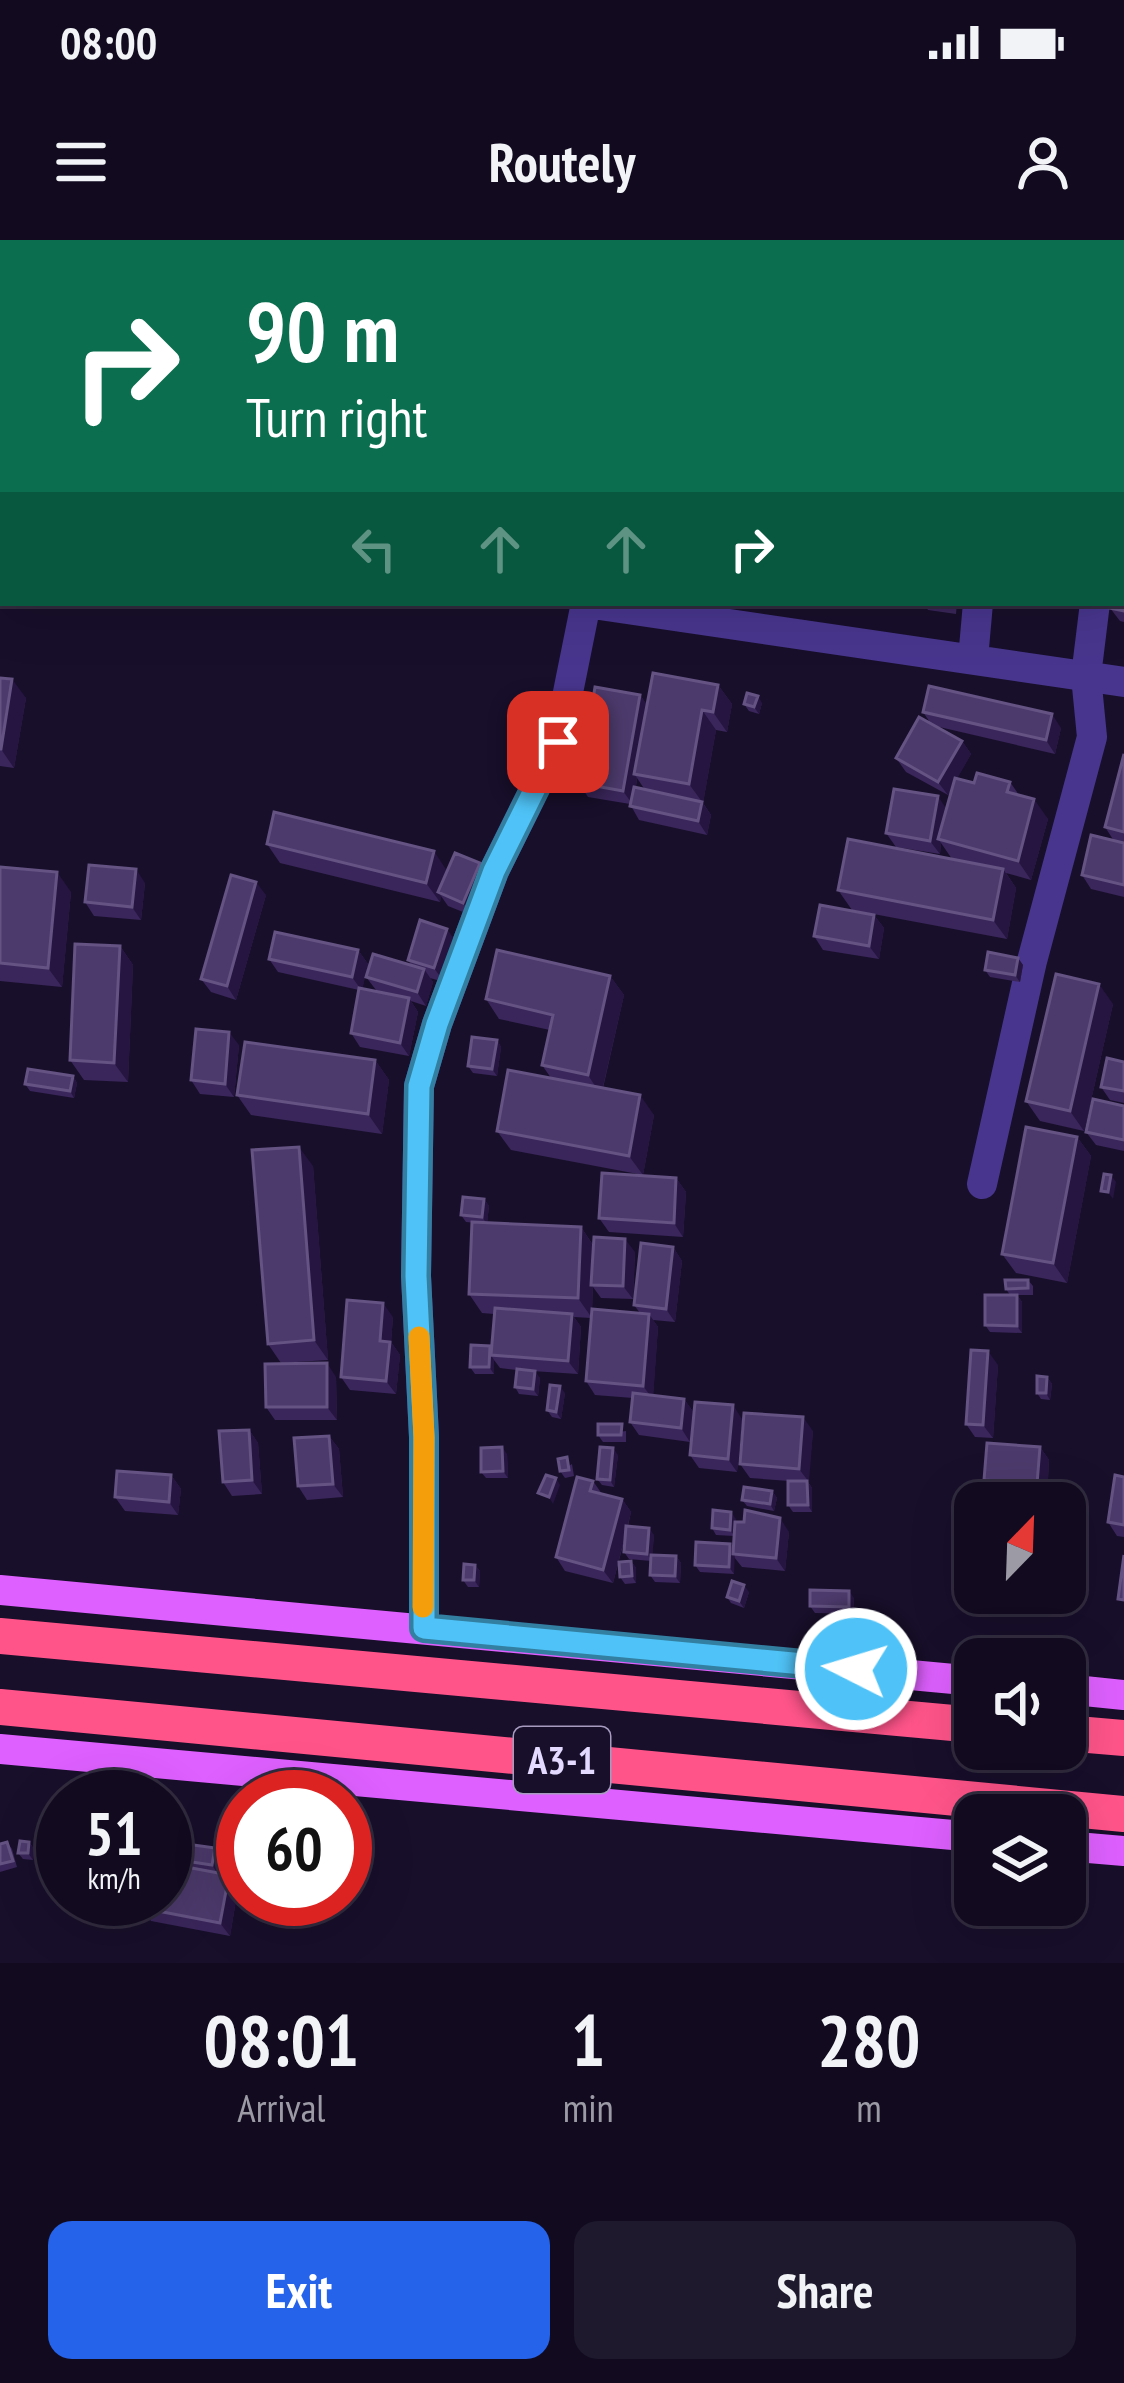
<!DOCTYPE html>
<style>
body{margin:0;font-family:"PT Sans Narrow",sans-serif;background:#1f192d;color:#f1f3f6;height:100vh;display:flex;flex-direction:column;font-size:45px;white-space:nowrap}
*{box-sizing:border-box;margin:0}
p{font-size:39px;color:#9c9ba5}
.icon{flex:none;width:66px;height:66px;fill:none;stroke:currentColor;stroke-width:2;stroke-linecap:round;stroke-linejoin:round}
.map{position:relative;height:1723px;overflow:hidden}
.drawer{display:flex;flex-direction:column;background:#120b20;flex:1}
.drawer>*{flex:none}
.hud{position:absolute;left:0px;top:0px;width:1125px;height:366px;box-shadow:0 12px 48px #0002,0 0 0 3px #312b3e;background:#0b6e4f;color:#fff;overflow:hidden}
.needle{width:78px;rotate:23deg}
.controls{position:absolute;left:954px;top:1242px;display:grid;gap:24px}
.controls a{display:grid;place-items:center;width:132px;height:132px;border-radius:24px;background:#120b20;box-shadow:0 12px 48px #0002,0 0 0 3px #312b3e;font-size:60px}
.speed{position:absolute;left:36px;top:1530px;display:flex;gap:24px;font-size:60px;font-weight:700;text-align:center}
.speed>*{display:grid;place-content:center;width:156px;height:156px;border-radius:50%;background:#120b20;box-shadow:0 12px 48px #0002,0 0 0 3px #312b3e;line-height:1}
.speed small{font-size:30px;font-weight:400}
.speed .limit{border:18px solid #d22;background:#fff;color:#111}
.pin{position:absolute;display:grid;place-items:center;width:102px;height:102px;color:#fff;margin:-51px;border-radius:24px;box-shadow:0 6px 18px #0006}
.me{position:absolute;width:132px;margin:-66px;rotate:275deg;stroke-linejoin:round;filter:drop-shadow(0 0 9px #0008)}
.turn{display:flex;align-items:center;gap:42px;height:252px;padding:0 48px;font-size:54px}
.turn .icon{width:156px;height:156px;stroke-width:2.5}
.turn b{display:block;font-size:84px;line-height:102px}
.lanes{display:flex;align-items:center;height:114px;padding:0 48px;background:#0003;justify-content:center;gap:60px;direction:ltr}
.lanes .off{opacity:.35}
.eta{display:flex;justify-content:space-evenly;align-items:center;height:204px;text-align:center}
.eta b{font-size:72px;font-weight:700;line-height:84px}
.action{display:flex;gap:24px;margin-top:auto;padding:24px 48px}
.action a{flex:1;height:138px;border-radius:24px;background:#2563eb;color:#fff;font-size:48px;font-weight:700;line-height:138px;text-align:center}
.action a+a{background:#1f192d;color:#f1f3f6}
.status{display:flex;justify-content:space-between;align-items:center;height:84px;padding:0 60px;background:#120b20;direction:ltr}
.status svg{height:33px;fill:currentColor}
header{display:flex;justify-content:space-between;align-items:center;height:156px;padding:0 48px;background:#120b20;font-size:54px;font-weight:700}
.map>svg:first-child{display:block}
.lines{fill:none;stroke-linecap:round;stroke-linejoin:round}
.minor{stroke:#48368e;stroke-width:30}
.major{stroke:#de60ff;stroke-width:30}
.highway{stroke:#ff548a;stroke-width:36}
.wall{fill:#3a265a;fill-rule:evenodd}
.shaded-wall{fill:#251540}
.building{fill:#4c3a6c;stroke:#645383;stroke-width:3}
.route-casing{stroke:#337fa1;stroke-width:30}
.route{stroke:#4fc3f7;stroke-width:21}
.slow{stroke:#f59e0b;stroke-width:21}
.labels{text-anchor:middle;stroke-width:12;stroke-linejoin:round;paint-order:stroke}
.shield{fill:#180f2b;stroke:#a79cbf;stroke-width:3}
.shield-label{font-size:39px;font-weight:bold;fill:#e4d9ff}
</style>
<div class="status"><b>08:00</b><svg viewBox="0 0 49 12"><path d="M0 12V9h3v3zM5 12V6h3v6zM10 12V3h3v9zM15 12V0h3v12zM26 1h20v11H26zM47 4h2v5h-2z"/></svg></div>
<header><svg class="icon" aria-label="menu" viewBox="0 0 24 24"><path d="M4 6h16M4 12h16M4 18h16"/></svg>Routely<svg class="icon" aria-label="person" viewBox="0 0 24 24"><circle cx="12" cy="8" r="4"/><path d="M4 21q1-7 8-7t8 7"/></svg></header>
<div class="map">
<svg width="1124" height="1723" viewBox="0 0 1124 1723">
<rect width="100%" height="100%" fill="#180f2b"/>
<g class="lines">
<path class="minor" d="M709,3V0
M1122,176L1124,164
M586,363L1124,442
M973,419L978,363
M982,944L1032,721L1092,497L1086,436L1095,363
M424,1388V1197L416,1036L419,846L437,784L494,631L558,502L586,363"/>
<path class="major" d="M0,1350L975,1441
M1065,1449L1124,1455
M0,1509L975,1597
M1065,1606L1124,1611"/>
<path class="highway" d="M0,1396L975,1485
M0,1467L1124,1574
M1065,1493L1124,1498"/>
</g>
<path class="wall" d="M1124,297V382L1120,381L1110,368Z
M924,363H957L956,374L928,370Z
M0,438L26,458L14,528L0,526Z
M718,445L732,464L727,492L716,490L703,563L711,575L707,595L639,580L630,564L588,557L579,543L640,455L647,465ZM637,538L645,550L636,547Z
M762,463L759,474L749,471L744,464Z
M923,472L1061,488L1055,514L935,486L962,501L971,514L957,538L974,543L1010,542L1019,555L1048,579L1031,640L1006,633L1016,648L1007,699L852,670L838,650L952,619L941,603L940,614L896,607L886,593L947,569L952,548L948,555L906,532L896,518L931,484Z
M1124,514V603L1114,601L1105,587Z
M1124,603V657L1091,649L1082,635Z
M267,604L447,631L489,637L473,676L448,666L441,656L440,662L280,623Z
M0,627L71,652L62,747L0,741Z
M145,643L141,680L94,676L85,662Z
M266,655L236,760L211,752L201,739Z
M874,675L884,688L879,719L823,710L814,696Z
M457,703L444,742L430,738L433,742L426,766L411,761L418,772L409,816L360,807L351,793L359,750L278,732L269,719L358,710L368,724L362,749L388,754L376,750L366,737L411,725L408,720Z
M120,706L133,725L128,842L84,840L70,820Z
M1018,718L1023,725L1020,742L990,737L985,730Z
M610,736L624,755L603,848L654,875L643,935L511,910L497,891L551,838L542,825L550,790L499,779L486,759Z
M1113,764L1084,891L1040,881L1026,861Z
M497,800L501,807L497,836L473,833L468,826Z
M239,805L234,857L200,854L191,840Z
M375,820L389,840L382,894L251,875L237,855Z
M1124,822V863L1110,860L1101,847Z
M73,836L77,843L74,858L30,851L25,844Z
M1124,866V911L1096,905L1086,892Z
M1077,897L1091,916L1067,1043L1016,1033L1002,1014Z
M313,926L328,1120L281,1123L268,1104Z
M676,938L686,952L683,997L609,992L599,978Z
M484,959L489,966L487,983L581,987L593,1005L635,1012L633,1059L601,1058L593,1047L592,1069L640,1073L634,1065L673,1007L682,1021L675,1082L653,1080L658,1087L653,1155L684,1159L694,1173L690,1202L639,1195L630,1182L633,1158L595,1155L586,1141L591,1078L574,1077L581,1087L578,1134L532,1131L540,1138L538,1156L519,1154L515,1147L517,1130L500,1128L494,1120V1134H475L470,1127L491,1109L494,1074L482,1073L469,1054L477,983L466,982L461,975Z
M1028,1040L1033,1046V1055H1017L1022,1062V1093L990,1092L985,1085L1010,1055L1006,1049Z
M393,1077L391,1102L400,1115L396,1154L350,1150L341,1137Z
M998,1125L993,1198L975,1197L966,1184Z
M336,1137L337,1180H275L266,1167Z
M1047,1137L1052,1144L1050,1160L1041,1159L1037,1153Z
M565,1153L561,1179L552,1177L547,1170Z
M742,1179L737,1232L699,1228L690,1215Z
M249,1190L258,1203L262,1254L232,1256L223,1242Z
M626,1191V1202H603L598,1195Z
M813,1191L808,1242L812,1248V1272H793L788,1265L789,1241L750,1238L740,1224Z
M329,1196L339,1209L343,1257L307,1260L298,1246Z
M1040,1207L1049,1220L1047,1258L1038,1257L1042,1263H986L991,1250L984,1240Z
M507,1214L508,1238H486L481,1232Z
M618,1215L614,1247L602,1245L597,1239Z
M572,1224L574,1236L565,1238L560,1231Z
M171,1235L181,1249L178,1275L125,1271L115,1257Z
M1124,1237V1297L1117,1296L1108,1282Z
M593,1241L602,1254L622,1259L631,1272L628,1286L654,1295L652,1315L676,1316L681,1323L680,1343L655,1342L650,1335L651,1321L629,1319L624,1312L626,1294L613,1343L565,1331L556,1317Z
M772,1251L777,1258L774,1271L747,1266L742,1260Z
M736,1279V1282L789,1292L785,1331L742,1327L734,1317V1334L700,1332L695,1325L733,1308L734,1296L716,1295L712,1288Z
M631,1321L636,1328V1343L625,1344L620,1337Z
M475,1325L480,1331L479,1347H468L463,1340Z
M749,1352L744,1368L731,1363L727,1357Z
M989,1353H1039L1038,1358L990,1355Z
M854,1358L853,1374L815,1373L810,1366Z
M165,1601L215,1608L222,1634L228,1635L225,1630L238,1607L243,1614L242,1637L230,1636L238,1648L230,1696L151,1681L142,1668L165,1659Z
M7,1602L12,1609L17,1627L0,1632V1604Z
M29,1602L34,1609L33,1620L23,1619L18,1613Z"/>
<path class="shaded-wall" d="M1105,0H1122L1121,3H1104Z
M1124,48V104L1122,113V57Z
M12,439L26,458L14,528L1,509Z
M718,445L732,464L727,492L713,472Z
M640,455L650,469L634,534L637,538L633,565L623,551Z
M758,456L762,463L759,474L754,467Z
M702,470L716,490L703,563L689,544Z
M1052,474L1061,488L1055,514L1046,500Z
M962,501L971,514L948,555L938,542Z
M938,556L947,570L938,599L941,603L940,614L930,601Z
M1034,559L1048,579L1031,640L1018,621Z
M702,562L711,575L707,595L698,581Z
M434,611L447,631L438,652L441,656L440,662L426,643Z
M480,623L489,637L473,676L463,663Z
M136,629L145,643L141,680L132,667Z
M1003,629L1016,648L1007,699L993,680Z
M57,632L71,652L62,747L48,728Z
M256,642L266,655L236,760L227,746Z
M874,675L884,688L879,719L869,706Z
M447,689L457,703L444,742L434,728Z
M120,706L133,725L128,842L114,823Z
M358,710L368,724L362,751L352,737Z
M1018,718L1023,725L1020,742L1015,735Z
M424,729L433,742L426,766L417,752Z
M610,736L624,755L601,855L588,835Z
M1099,744L1113,764L1084,891L1070,871Z
M409,758L418,772L409,816L400,803Z
M229,792L239,805L234,857L225,844Z
M497,800L501,807L497,836L492,829Z
M375,820L389,840L382,894L368,874Z
M73,836L77,843L74,858L70,851Z
M640,855L654,875L643,935L629,916Z
M1077,897L1091,916L1067,1043L1053,1023Z
M299,907L313,926L328,1120L314,1100Z
M1111,935L1116,942L1113,959L1108,952Z
M676,938L686,952L683,997L674,983Z
M484,959L489,966L487,984L482,977Z
M581,987L594,1007L592,1078L578,1058Z
M625,999L635,1012L633,1059L623,1046Z
M673,1007L682,1021L675,1082L666,1069Z
M1017,1055L1022,1062V1093L1017,1086Z
M383,1063L393,1077L391,1102L400,1115L396,1154L386,1141L380,1101Z
M572,1074L581,1087L578,1134L568,1121Z
M649,1074L658,1087L653,1159L643,1146Z
M490,1106L491,1115L494,1120V1134L489,1127Z
M988,1111L998,1125L993,1198L983,1185Z
M327,1123L336,1137L337,1180L327,1167Z
M535,1131L540,1138L538,1156L533,1149Z
M1047,1137L1052,1144L1050,1160L1046,1153Z
M560,1146L565,1153L561,1179L556,1172Z
M684,1159L694,1173L690,1202L681,1188Z
M733,1165L742,1179L737,1232L728,1219Z
M803,1177L813,1191L809,1242L799,1229Z
M249,1190L258,1203L262,1254L252,1240Z
M329,1196L339,1209L343,1257L333,1244Z
M502,1207L507,1214L508,1238L503,1231Z
M1040,1207L1049,1220L1047,1258L1037,1244Z
M613,1208L618,1215L614,1247L610,1240Z
M171,1235L181,1249L178,1275L169,1262Z
M556,1238L560,1245L553,1264L549,1257Z
M807,1241L812,1248V1272L808,1265Z
M772,1251L777,1258L774,1271L770,1264Z
M622,1259L631,1272L613,1343L603,1330Z
M731,1272L736,1279L735,1297L730,1290Z
M780,1278L789,1292L785,1331L776,1318Z
M649,1288L654,1295L652,1321L647,1314Z
M730,1304L735,1310L734,1334L729,1327Z
M676,1316L681,1323L680,1343L675,1336Z
M631,1321L636,1328V1343L632,1336Z
M475,1325L480,1331L479,1347L474,1340Z
M744,1345L749,1352L744,1368L739,1361Z
M849,1351L854,1358L853,1374L849,1367Z
M29,1602L34,1609L33,1620L28,1613Z
M238,1607L243,1614L242,1637L237,1630Z
M215,1608L224,1622L221,1639L212,1625Z
M229,1635L238,1648L230,1696L220,1683Z"/>
<path class="building" d="M643,0H685L684,3H642Z
M731,0H809L808,3H731Z
M819,0H867V3H819Z
M940,0H992V3H940Z
M1008,0H1105L1104,3H1025Z
M1124,297V371L1110,368L1111,363H1122V307Z
M925,363H951V367Z
M653,433L718,445L713,472L702,470L689,544L634,534Z
M0,438L12,439L1,509H0Z
M929,446L1052,474L1046,500L923,472Z
M595,447L640,455L623,551L579,543Z
M747,453L758,456L754,467L744,464Z
M919,477L962,501L938,542L896,518Z
M1124,514V592L1105,587Z
M977,533L1010,542L1007,552L1034,559L1018,621L938,599L955,538L974,543Z
M634,547L702,562L698,581L630,566Z
M894,549L938,556L930,601L886,593Z
M274,572L434,611L426,643L267,604Z
M1091,595L1124,603V645L1082,635Z
M848,599L1003,629L993,680L838,650Z
M455,613L480,623L463,663L438,652Z
M89,625L136,629L132,667L85,662Z
M0,627L57,632L48,728L0,723Z
M231,635L256,642L227,746L201,739Z
M820,665L874,675L869,706L814,696Z
M420,680L447,689L434,728L408,720Z
M275,692L358,710L352,737L269,719Z
M75,704L120,706L114,823L70,820Z
M497,710L610,736L588,835L542,825L553,775L486,759Z
M988,712L1018,718L1015,735L985,730Z
M373,714L424,729L417,752L366,737Z
M1056,734L1099,744L1070,871L1026,861Z
M359,748L409,758L400,803L351,793Z
M196,789L229,792L225,844L191,840Z
M472,797L497,800L492,829L468,826Z
M245,802L375,820L368,874L237,855Z
M1107,818L1124,822V851L1101,847Z
M28,829L73,836L70,851L25,844Z
M508,830L640,855L629,916L497,891Z
M1093,859L1124,866V900L1086,892Z
M1026,887L1077,897L1053,1023L1002,1014Z
M299,907L314,1100L268,1104L252,910Z
M602,933L676,938L674,983L599,978Z
M1104,934L1111,935L1108,952L1101,951Z
M463,957L484,959L482,977L461,975Z
M472,982L581,987L578,1058L469,1054Z
M594,997L625,999L623,1046L591,1045Z
M641,1003L673,1007L666,1069L634,1065Z
M1005,1040H1028V1048L1006,1049Z
M985,1055H1017V1086L985,1085Z
M347,1060L383,1063L380,1101L390,1102L386,1141L341,1137Z
M495,1068L572,1074L568,1121L491,1115Z
M592,1069L649,1074L643,1146L586,1141Z
M471,1105L490,1106L489,1127H470Z
M971,1110L988,1111L983,1185L966,1184Z
M327,1123V1167H266L265,1124Z
M517,1129L535,1131L533,1149L515,1147Z
M1037,1136L1047,1137L1046,1153H1037Z
M550,1145L560,1146L556,1172L547,1170Z
M633,1153L684,1159L681,1188L630,1182Z
M695,1162L733,1165L728,1219L690,1215Z
M744,1173L803,1177L799,1229L740,1224Z
M598,1184H622L621,1195H598Z
M249,1190L252,1240L223,1242L219,1191Z
M329,1196L333,1244L298,1246L294,1198Z
M987,1203L1040,1207L1037,1244L984,1240Z
M502,1207L503,1231L481,1232V1208Z
M600,1207L613,1208L610,1240L597,1239Z
M567,1217L569,1230L560,1231L558,1219Z
M117,1231L171,1235L169,1262L115,1257Z
M546,1235L556,1238L549,1257L538,1253Z
M1115,1235L1124,1237V1285L1108,1282Z
M577,1237L593,1241L590,1251L622,1259L603,1330L556,1317Z
M788,1241H807L808,1265H788Z
M744,1247L772,1251L770,1264L742,1260Z
M987,1250L1036,1253L1035,1263H986Z
M713,1270L731,1272L730,1290L712,1288Z
M745,1270L780,1278L776,1318L733,1314L735,1282H744Z
M626,1286L649,1288L647,1314L624,1312Z
M696,1302L730,1304L729,1327L695,1325Z
M651,1315L676,1316L675,1336L650,1335Z
M1124,1315V1360L1118,1359Z
M631,1321L632,1336L620,1337L619,1322Z
M464,1324L475,1325L474,1340H463Z
M732,1341L744,1345L739,1361L727,1357Z
M810,1350L849,1351V1367L810,1366Z
M20,1601L29,1602L28,1613H18Z
M165,1601L215,1608L212,1625L165,1618Z
M7,1602L13,1621L0,1624V1604Z
M225,1607H238L237,1630H225Z
M165,1623L229,1635L220,1683L142,1668L143,1659H165Z"/>
<g class="lines">
<defs>
<path id="route" d="M558,502L494,631L437,784L419,846L416,1036L424,1197V1388L856,1429"/>
</defs>
<use href="#route" class="route-casing"/>
<use href="#route" class="route"/>
<path class="slow" d="M419,1097L424,1197L423,1367"/>
</g>
<g class="labels">
<rect class="shield" x="514" y="1487" width="96" height="66" rx="9"/>
<g class="shield-label">
<text x="562" y="1534">A3-1</text>
</g>
</g>
</svg>
<div class="controls">
<a><svg class="needle" viewBox="-14 -14 28 28"><path d="M0-13l5 13h-10z" fill="#e53935"/><path d="M0 13l5-13h-10z" fill="#9c9ba5"/></svg></a>
<a><svg class="icon" aria-label="sound" viewBox="0 0 24 24"><path d="M4 9h4l5-4v14l-5-4H4zM17 9q2 3 0 6"/></svg></a>
<a><svg class="icon" aria-label="layers" viewBox="0 0 24 24"><path d="M12 4l9 5-9 5-9-5zM3 14l9 5 9-5"/></svg></a>
</div>
<div class="speed"><div>51<small>km/h</small></div><div class="limit">60</div></div>
<div class="pin" style="left:558px;top:502px;background:#d93025"><svg class="icon" aria-label="arrive" viewBox="0 0 24 24"><path d="M6 21V4h12l-3 4 3 4H6"/></svg></div>
<svg class="me" style="left:856px;top:1429px" viewBox="-20 -20 40 40"><circle r="17" fill="#4fc3f7" stroke="#fff" stroke-width="3"/><path d="M0-11L8 9 0 5-8 9z" fill="#fff"/></svg>
<div class="hud">
<div class="turn"><svg class="icon" aria-label="right" viewBox="0 0 24 24"><path d="M7 20v-9h11M14 6l5 5-5 5"/></svg><div><b>90 m</b>Turn right</div></div>
<div class="lanes"><svg class="icon off" aria-label="left" viewBox="0 0 24 24"><path d="M17 20v-9H6M10 6l-5 5 5 5"/></svg><svg class="icon off" aria-label="ahead" viewBox="0 0 24 24"><path d="M12 20V5M6 11l6-6 6 6"/></svg><svg class="icon off" aria-label="ahead" viewBox="0 0 24 24"><path d="M12 20V5M6 11l6-6 6 6"/></svg><svg class="icon" aria-label="right" viewBox="0 0 24 24"><path d="M7 20v-9h11M14 6l5 5-5 5"/></svg></div>
</div>
</div>
<section class="drawer">
<div class="eta">
<div><b>08:01</b><p>Arrival</p></div>
<div><b>1</b><p>min</p></div>
<div><b>280</b><p>m</p></div>
</div>
<div class="action"><a>Exit</a><a>Share</a></div>
</section>
